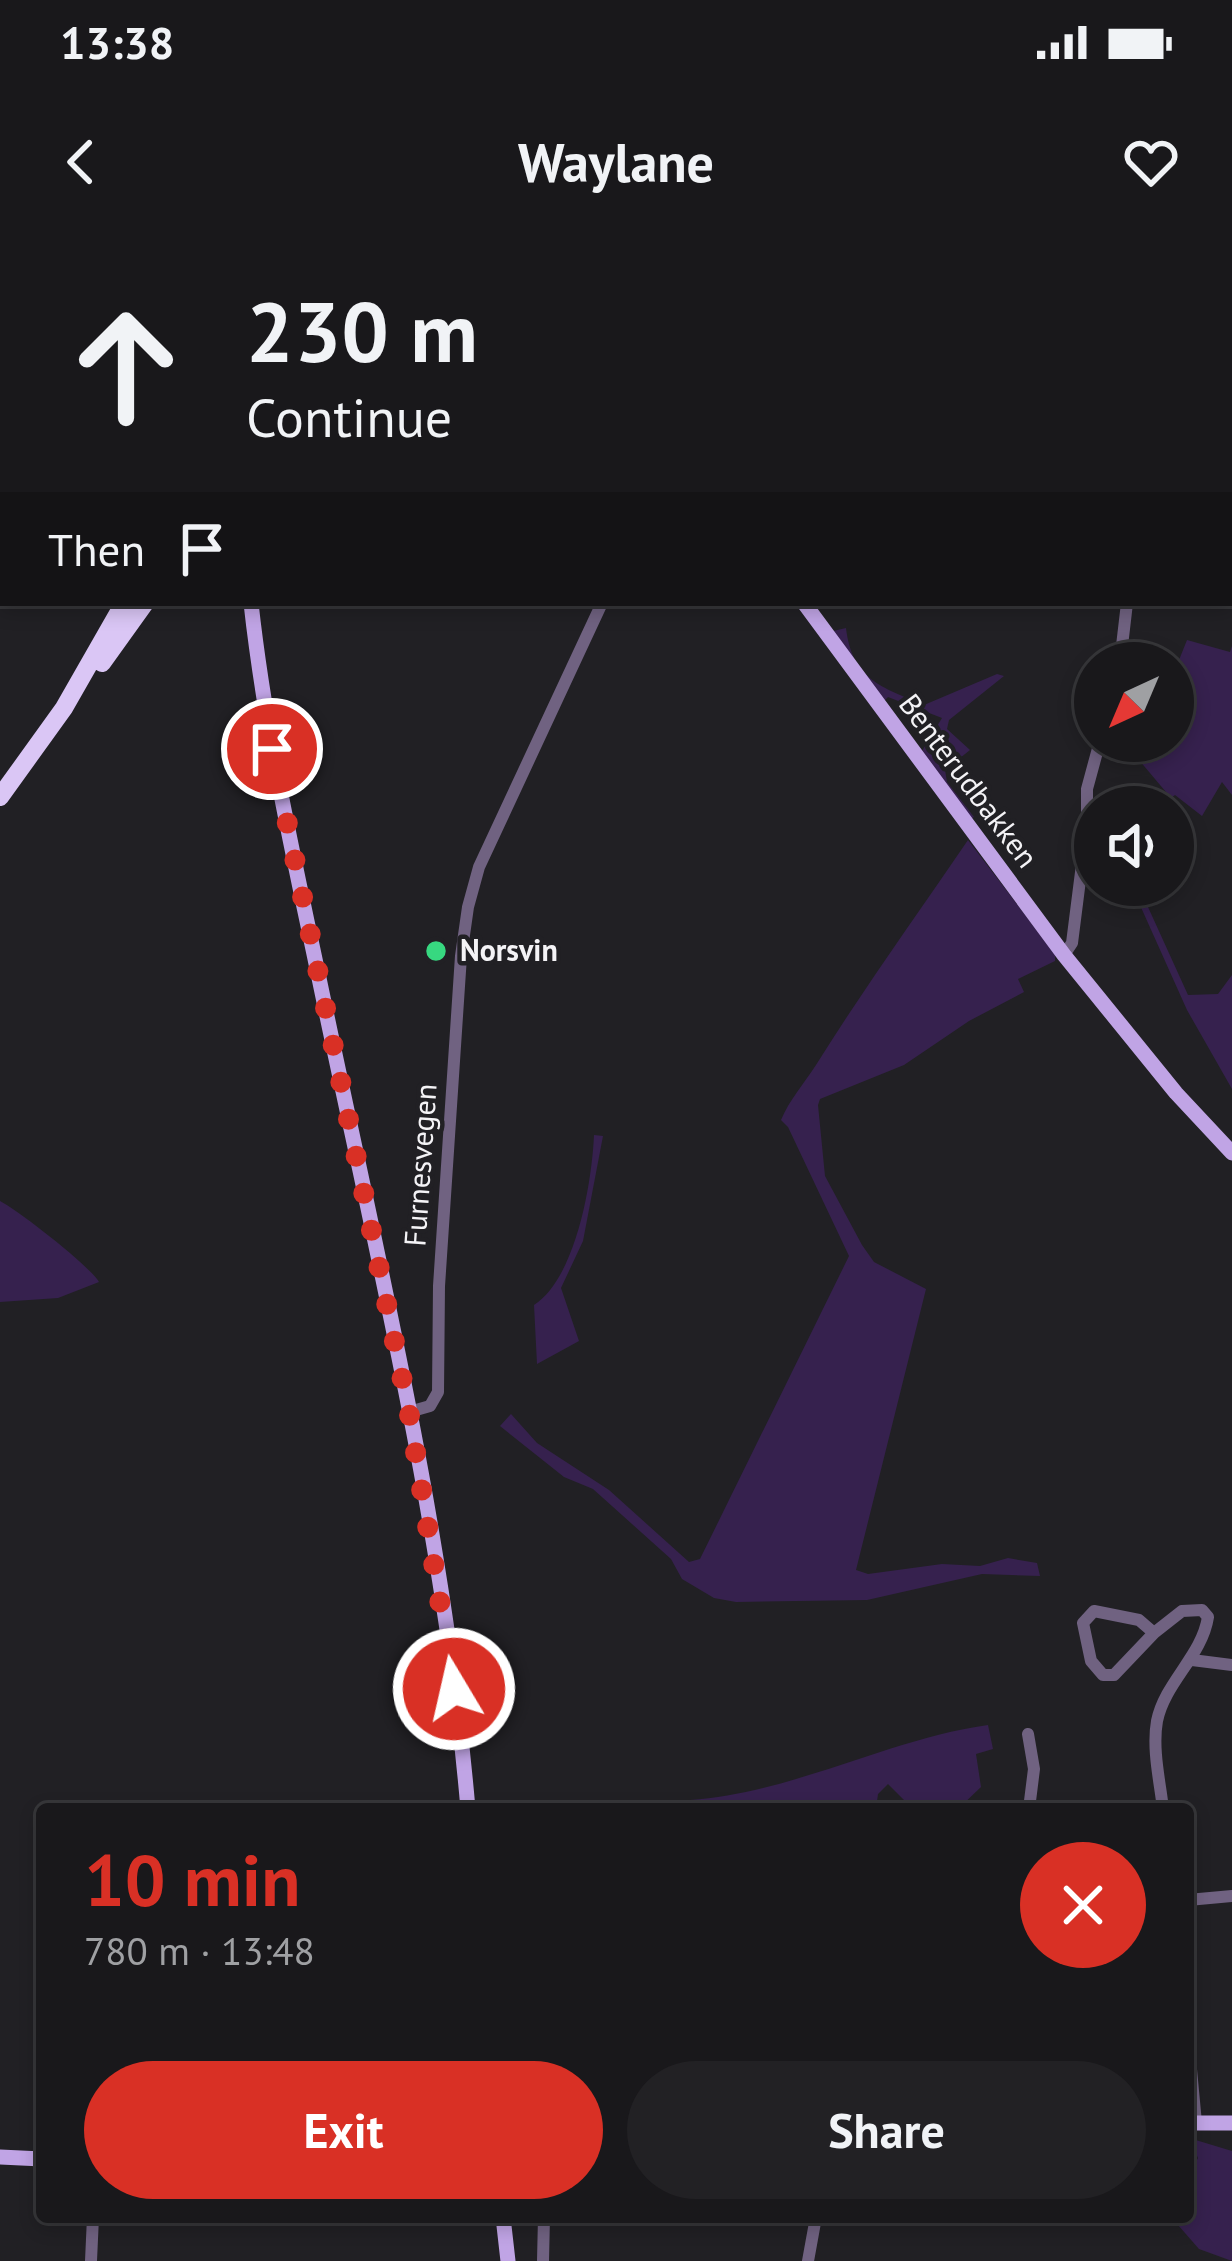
<!DOCTYPE html>
<meta charset="utf-8">
<style>
body{margin:0;font-family:"PT Sans",sans-serif;background:#222124;color:#f1f3f6;height:100vh;display:flex;flex-direction:column;font-size:45px;white-space:nowrap}
*{box-sizing:border-box;margin:0}
p{font-size:39px;color:#9fa0a3}
.icon{flex:none;width:66px;height:66px;fill:none;stroke:currentColor;stroke-width:2;stroke-linecap:round;stroke-linejoin:round}
.map{position:relative;flex:1;overflow:hidden}
.drawer{position:absolute;left:36px;top:1563px;width:1158px;height:420px;display:flex;flex-direction:column;background:#19181b;border-radius:12px;box-shadow:0 6px 18px #0003,0 0 0 3px #37373a}
.drawer>*{flex:none}
.banner{position:absolute;left:0px;top:0px;width:1233px;height:366px;box-shadow:0 6px 18px #0003,0 0 0 3px #37373a;background:#19181b;color:#f1f3f6;overflow:hidden}
.needle{width:78px;rotate:224deg}
.tools{position:absolute;left:1074px;top:402px;display:grid;gap:24px}
.tools a{display:grid;place-items:center;width:120px;height:120px;border-radius:50%;background:#19181b;box-shadow:0 6px 18px #0003,0 0 0 3px #37373a;font-size:60px}
.pin{position:absolute;display:grid;place-items:center;width:102px;height:102px;color:#fff;margin:-51px;border:6px solid #fff;border-radius:50%;box-shadow:0 3px 12px #0007}
.me{position:absolute;width:132px;margin:-66px;rotate:351deg;stroke-linejoin:round;filter:drop-shadow(0 0 9px #0008)}
.turn{display:flex;align-items:center;gap:42px;height:252px;padding:0 48px;font-size:54px}
.turn .icon{width:156px;height:156px;stroke-width:2.5}
.turn b{display:block;font-size:84px;line-height:102px}
.then{display:flex;align-items:center;height:114px;padding:0 48px;background:#0003;gap:24px;font-size:45px}
.round{display:grid;place-items:center;flex:none;width:126px;height:126px;border-radius:63px;background:#222124}
.headline{display:flex;align-items:center;justify-content:space-between;height:204px;padding:0 48px}
h1{font-size:72px;font-weight:700;line-height:90px;color:#d93025}
.action{display:flex;gap:24px;margin-top:auto;padding:24px 48px}
.action a{flex:1;height:138px;border-radius:72px;background:#d93025;color:#fff;font-size:48px;font-weight:700;line-height:138px;text-align:center}
.action a+a{background:#222124;color:#f1f3f6}
.status{display:flex;justify-content:space-between;align-items:center;height:84px;padding:0 60px;background:#19181b;direction:ltr}
.status svg{height:33px;fill:currentColor}
header{display:flex;justify-content:space-between;align-items:center;height:156px;padding:0 48px;background:#19181b;font-size:54px;font-weight:700}
.map>svg:first-child{display:block}
.green{fill:#36214e}
.lines{fill:none;stroke-linecap:round;stroke-linejoin:round}
.minor{stroke:#706281;stroke-width:12}
.major{stroke:#c0a4e5;stroke-width:15}
.highway{stroke:#dac6f5;stroke-width:18}
.route{stroke:#d93025;stroke-width:21;stroke-dasharray:0 37.8}
.poi-dot{fill:#37d880;stroke:#212024;stroke-width:4.5}
.labels{text-anchor:middle;stroke-width:9;stroke-linejoin:round;paint-order:stroke}
.street-label{font-size:30px;fill:#f4f3f6;stroke:#212024}
.poi-label{font-size:30px;font-weight:bold;fill:#f4f3f6;stroke:#212024;text-anchor:start}
</style>
<div class="status"><b>13:38</b><svg viewBox="0 0 49 12"><path d="M0 12V9h3v3zM5 12V6h3v6zM10 12V3h3v9zM15 12V0h3v12zM26 1h20v11H26zM47 4h2v5h-2z"/></svg></div>
<header><svg class="icon" aria-label="back" viewBox="0 0 24 24"><path d="M15 5l-7 7 7 7"/></svg>Waylane<svg class="icon" aria-label="heart" viewBox="0 0 24 24"><path d="M12 20l-8-8c-3-5 5-10 8-4 3-6 11-1 8 4z"/></svg></header>
<div class="map">
<svg width="1232" height="2021" viewBox="0 0 1232 2021">
<rect width="100%" height="100%" fill="#212024"/>
<path class="green" d="M846,388C852,439 881,447 924,465L997,434L1004,436L949,480L947,489L970,510L945,530L947,542L974,577L969,580L919,516L942,478L888,457L880,465L829,392Z
M1187,400L1230,412L1232,406V555L1222,542L1202,576L1175,555L1171,558L1123,501H1173V435Z
M968,600L1055,714V721L1018,739L1024,752L969,781L904,825L820,859L818,865L825,936L862,1005L874,1022L926,1049L856,1330L868,1334L942,1324L980,1326L1008,1318L1037,1323L1040,1336L982,1334L867,1360L736,1362L714,1358L682,1339L671,1319L593,1249L564,1237L500,1186L511,1174L537,1203L609,1250L689,1322L700,1319L849,1016L788,887L781,880C790,859 803,845 816,825C864,748 917,675 968,600Z
M1131,645H1138L1188,755L1218,754L1232,735V849L1187,770Z
M594,895L603,896L583,1001L561,1048L579,1101L537,1124L534,1065C576,1038 592,942 594,895Z
M0,961C19,971 90,1026 99,1042L58,1058L0,1062Z
M988,1485L993,1509L976,1514L981,1547L958,1569H913L888,1544L878,1554L876,1569H687L690,1560C793,1553 888,1499 988,1485Z
M1189,1898L1232,1911V2021L1199,2009L1171,1977H1188V1937L1198,1918Z"/>
<g class="lines">
<path class="minor" d="M865,0L869,3
M745,3L748,0
M967,3L970,0
M1190,3L1196,0
M1120,423L1127,363
M1064,715L1072,703L1087,585V549L1100,501
M409,1172L430,1166L438,1152L439,1046L461,716L468,667L479,627L602,363
M1094,1371L1139,1380L1154,1393L1114,1435H1103L1091,1421L1083,1383Z
M1154,1393L1182,1371L1202,1370L1208,1377C1202,1416 1165,1442 1157,1481C1152,1509 1160,1542 1163,1569
M1192,1420L1232,1425
M1028,1494L1034,1529L1029,1569
M1188,1660L1232,1656
M1188,1797L1196,1883
M91,2021L93,1977
M543,2021L544,1977
M808,2021L816,1977"/>
<path class="major" d="M295,3L296,0
M839,3L841,0
M251,363C265,490 293,614 319,738C376,1013 444,1289 468,1569
M804,363L1064,715L1176,853L1232,913
M1188,1883H1232
M0,1917L42,1919
M503,1977L508,2021"/>
<path class="highway" d="M245,3L246,0
M258,3L259,0
M334,3L335,0
M102,423L145,363
M0,557L64,468L124,363"/>
</g>
<g class="lines">
<path class="route" d="M272,509L409,1172L454,1449"/>
</g>
<circle class="poi-dot" cx="436" cy="711" r="12"/>
<g class="labels">
<g class="street-label">
<text transform="translate(968 541) rotate(53)" y="10">Benterudbakken</text>
<text transform="translate(421 925) rotate(-86)" y="10">Furnesvegen</text>
</g>
<g class="poi-label">
<text x="460" y="721">Norsvin</text>
</g>
</g>
</svg>
<div class="tools">
<a><svg class="needle" viewBox="-14 -14 28 28"><path d="M0-13l5 13h-10z" fill="#e53935"/><path d="M0 13l5-13h-10z" fill="#9fa0a3"/></svg></a>
<a><svg class="icon" aria-label="sound" viewBox="0 0 24 24"><path d="M4 9h4l5-4v14l-5-4H4zM17 9q2 3 0 6"/></svg></a>
</div>
<div class="pin" style="left:272px;top:509px;background:#d93025"><svg class="icon" aria-label="arrive" viewBox="0 0 24 24"><path d="M6 21V4h12l-3 4 3 4H6"/></svg></div>
<svg class="me" style="left:454px;top:1449px" viewBox="-20 -20 40 40"><circle r="17" fill="#d93025" stroke="#fff" stroke-width="3"/><path d="M0-11L8 9 0 5-8 9z" fill="#fff"/></svg>
<div class="banner">
<div class="turn"><svg class="icon" aria-label="ahead" viewBox="0 0 24 24"><path d="M12 20V5M6 11l6-6 6 6"/></svg><div><b>230 m</b>Continue</div></div>
<div class="then">Then<svg class="icon" aria-label="arrive" viewBox="0 0 24 24"><path d="M6 21V4h12l-3 4 3 4H6"/></svg></div>
</div>
<section class="drawer">
<div class="headline"><div><h1>10 min</h1><p>780 m · 13:48</p></div><a class="round" style="background:#d93025;color:#fff"><svg class="icon" aria-label="close" viewBox="0 0 24 24"><path d="M6 6l12 12M18 6L6 18"/></svg></a></div>
<div class="action"><a>Exit</a><a>Share</a></div>
</section>
</div>
